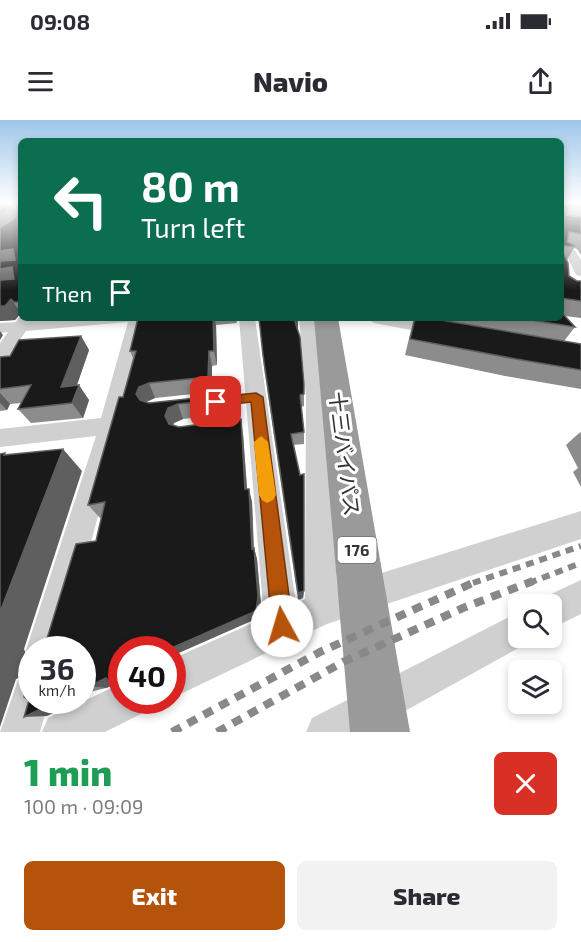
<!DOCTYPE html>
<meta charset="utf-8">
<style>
body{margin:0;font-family:"Exo 2","Noto Sans JP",sans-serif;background:#f2f2f3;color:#2b2b33;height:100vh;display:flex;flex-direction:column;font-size:22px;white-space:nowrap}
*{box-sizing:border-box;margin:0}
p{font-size:20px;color:#7c7c81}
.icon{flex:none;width:33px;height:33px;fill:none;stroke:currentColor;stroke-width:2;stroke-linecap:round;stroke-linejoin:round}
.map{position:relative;height:612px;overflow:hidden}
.side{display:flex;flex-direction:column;background:#fff;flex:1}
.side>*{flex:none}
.hud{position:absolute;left:18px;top:18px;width:546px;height:183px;border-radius:9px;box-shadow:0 3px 9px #0003;background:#0b6e4f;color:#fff;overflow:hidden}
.controls{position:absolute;left:508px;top:474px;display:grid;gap:12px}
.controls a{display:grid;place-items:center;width:54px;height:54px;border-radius:9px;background:#fff;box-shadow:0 3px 9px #0003;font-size:30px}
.speed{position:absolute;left:18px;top:516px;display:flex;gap:12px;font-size:30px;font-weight:700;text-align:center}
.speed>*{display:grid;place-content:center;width:78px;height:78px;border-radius:50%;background:#fff;box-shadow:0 3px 9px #0003;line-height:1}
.speed small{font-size:15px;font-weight:400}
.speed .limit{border:9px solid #d22;background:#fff;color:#111}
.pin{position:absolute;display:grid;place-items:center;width:51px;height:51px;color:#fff;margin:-26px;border-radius:12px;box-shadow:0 3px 9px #0006}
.me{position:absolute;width:66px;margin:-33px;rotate:354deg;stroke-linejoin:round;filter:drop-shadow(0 0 4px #0008)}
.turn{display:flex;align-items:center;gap:21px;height:126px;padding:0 24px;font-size:27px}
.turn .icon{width:78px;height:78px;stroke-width:2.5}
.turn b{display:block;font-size:42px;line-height:51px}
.then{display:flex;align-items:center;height:57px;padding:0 24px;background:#0003;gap:12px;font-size:22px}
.round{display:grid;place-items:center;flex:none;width:63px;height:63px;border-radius:9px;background:#f2f2f3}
.headline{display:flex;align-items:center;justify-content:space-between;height:102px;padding:0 24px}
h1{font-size:36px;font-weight:800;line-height:45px;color:#1e9e55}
.primary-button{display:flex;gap:12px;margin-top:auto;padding:12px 24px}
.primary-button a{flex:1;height:69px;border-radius:9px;background:#b45309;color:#fff;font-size:24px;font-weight:800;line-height:69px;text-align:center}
.primary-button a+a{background:#f2f2f3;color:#2b2b33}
.status{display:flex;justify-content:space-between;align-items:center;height:42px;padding:0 30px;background:#fff;direction:ltr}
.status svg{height:16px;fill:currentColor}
header{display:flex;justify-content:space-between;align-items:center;height:78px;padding:0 24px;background:#fff;font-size:27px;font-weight:800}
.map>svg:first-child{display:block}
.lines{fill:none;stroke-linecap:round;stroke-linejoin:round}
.minor{fill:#d0d0d0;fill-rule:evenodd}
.highway{fill:#9a9a9a;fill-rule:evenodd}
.rail-far1{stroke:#888;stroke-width:6;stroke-dasharray:8 6;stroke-linecap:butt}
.rail{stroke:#888;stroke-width:8;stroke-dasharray:10 8;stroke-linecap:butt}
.wall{fill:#8c8c8c}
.shaded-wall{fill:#5f5f5f}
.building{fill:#1a1a1a;stroke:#5f5f5f;stroke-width:1.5}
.route{fill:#b45309;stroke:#753606;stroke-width:1.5}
.slow{fill:#f59e0b}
.labels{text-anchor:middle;stroke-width:6;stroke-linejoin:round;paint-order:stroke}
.shield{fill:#fff;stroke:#707070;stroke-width:1.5}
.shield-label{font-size:16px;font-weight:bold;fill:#333}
.near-street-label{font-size:21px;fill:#333;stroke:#fff}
</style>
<div class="status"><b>09:08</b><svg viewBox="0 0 49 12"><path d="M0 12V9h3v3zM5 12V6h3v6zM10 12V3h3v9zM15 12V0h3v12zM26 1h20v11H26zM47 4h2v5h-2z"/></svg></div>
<header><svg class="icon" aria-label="menu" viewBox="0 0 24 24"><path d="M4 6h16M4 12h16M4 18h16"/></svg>Navio<svg class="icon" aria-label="share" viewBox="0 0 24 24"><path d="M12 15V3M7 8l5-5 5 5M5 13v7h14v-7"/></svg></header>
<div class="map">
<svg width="581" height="612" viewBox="0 0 581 612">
<rect width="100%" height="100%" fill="#fff"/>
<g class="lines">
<path class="minor" d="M0,84H21V90L0,88Z
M561,128L575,130L581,140V156L576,155L567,136H561Z
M20,196L21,198H33V200L145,198L118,322L62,530H32V543L26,530L96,316L0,327V309L101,298L128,202L26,211L6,240L0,242V223L8,212L0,213V203L16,202Z
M239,198H255L296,484L305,479L306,276L299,198H315L326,276L337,467L581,391V419L327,504L172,578V539L264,498Z
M366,198H400L449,207L451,211L443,216L374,203Z
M581,460V494L552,508V484H538L540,479Z
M519,492V518H533L531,521L367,612H306L312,598Z
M32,555V580H49L40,612H0L18,560Z
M122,563V580H146L141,594L105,612H42L48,598Z"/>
<path class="highway" d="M314,198H338L410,612H350Z"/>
<path class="rail-far1" d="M473,463L581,426
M529,463L581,443"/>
<path class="rail" d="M172,612L320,532L477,461
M217,612L343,542L463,488L533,461"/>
</g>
<path class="wall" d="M21,84V193L15,200L0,201L13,86L16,93Z
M561,84H581V135L577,129L574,128L567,140L569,156L577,161H581V198L565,196L575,207L564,221L581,224V269L505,256L405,235L414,198L451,202L449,198H561Z
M138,198H236L237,203L216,205L217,245L212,246V272L155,278L146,282L149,283L233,274L235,293L183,299L174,303L173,305L179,307L243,314L247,369L252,382L254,428L257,439L261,485L258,498L122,530V563H118L106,568L82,574V530L45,525L96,421L102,397L100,398L88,385L123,277L133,238L130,231Z
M259,198L298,211L304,264V286L301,287L304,312V324L293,325L304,471L303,478L298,480L264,248Z
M81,216L89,230L77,265L89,280L83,298L31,303L18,289L21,283L10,284L7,290L0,291V237L10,236Z
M581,312V367L573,352L578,348L566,325L578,314Z"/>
<path class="shaded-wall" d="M13,86L19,97L0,111V95Z
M13,129L21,142L0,145V131Z
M12,147L21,161L0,164V149Z
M11,179L21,193L15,200L0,201V186Z
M213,198H214L216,205L217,245L214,231Z
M294,199H298V211Z
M0,211L3,215L0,220Z
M81,216L89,230L71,282L61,267Z
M209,231L212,246V272L208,257Z
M149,263L155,278L146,282L143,289L136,274L139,267Z
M79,265L89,280L83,298L72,283Z
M0,273L10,284L7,290L0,283Z
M178,284L183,299L174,303L171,311L165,296L168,288Z
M241,299L243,314L248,382L245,369Z
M63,329L82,351L24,529L30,543L26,555L16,559L0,607V492Z
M249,369L252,382L254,439L252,429Z
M254,428L257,439L261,485L258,498L172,536V530H167Z
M304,471L303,478L298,480V473Z
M119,549L122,550V560L118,559Z
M106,558L109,561L118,563L106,568L90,566Z
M45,580H66L65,584L68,586L47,596L24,597Z"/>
<path class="building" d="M0,84L13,86L0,95Z
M17,84H21V182H14L11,179L5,186H0V160L14,159L12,147L0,149V141L15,140L13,129L0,131V108L16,97Z
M561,84H581V88L568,87L566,95L581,97V114L569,112L567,122L575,126H561Z
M561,128L568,143L569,156L577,161H581V181L561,178Z
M561,192L575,207L519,198H561Z
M138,198H213L214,231H209L208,257L149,263L139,267L136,274L140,280L149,283L233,274V278L178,284L168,288L165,296L169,304L179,307L241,299L245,369H249L252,429L254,428L258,476L256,491L167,530H122V549H119L118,559L109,561L106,558L90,566L82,568V530H36L37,527L45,525L76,424L96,421L105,382L88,385L119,277H123L136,231H130Z
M259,198H298L294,199L300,217L304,264V274L300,275L304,312L291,314L300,355L304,354V471L298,473L263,235Z
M415,198H429L581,224V250L516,239L410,219Z
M81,216L61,267L79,265L72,283L18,289L31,265L0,269V237L10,236L19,220Z
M63,329L0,492V334L5,333L4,335Z
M32,548V580H45L44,583L47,586L24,597L29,580L24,577Z"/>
<linearGradient id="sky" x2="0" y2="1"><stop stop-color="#9ec6ea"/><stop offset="0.49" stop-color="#fff"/><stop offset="1" stop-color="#fff" stop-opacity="0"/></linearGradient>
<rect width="581" height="170" fill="url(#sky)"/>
<path class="route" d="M256,273L263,277L293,506L290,513L282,516L275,513L272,506L251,282L216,286L210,282L216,277Z"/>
<path class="slow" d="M261,316L268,322L276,375L273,380L267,383L262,380L259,375L254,322Z"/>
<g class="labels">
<rect class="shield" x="337.5" y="417" width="39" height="26" rx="4.5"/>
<g class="shield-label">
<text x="357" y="436">176</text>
</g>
<g class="near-street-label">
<text transform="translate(344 334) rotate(83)" y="7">十三バイパス</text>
</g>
</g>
</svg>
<div class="controls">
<a><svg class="icon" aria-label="search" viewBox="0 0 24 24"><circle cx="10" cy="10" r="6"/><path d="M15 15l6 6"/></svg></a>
<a><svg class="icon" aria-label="layers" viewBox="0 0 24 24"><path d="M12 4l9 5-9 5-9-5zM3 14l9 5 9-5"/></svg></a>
</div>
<div class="speed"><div>36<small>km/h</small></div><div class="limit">40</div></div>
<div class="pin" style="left:216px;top:282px;background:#d93025"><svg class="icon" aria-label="arrive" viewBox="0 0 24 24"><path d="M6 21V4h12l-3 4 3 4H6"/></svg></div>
<svg class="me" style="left:282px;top:506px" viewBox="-20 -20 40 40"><circle r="19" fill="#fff"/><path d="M0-13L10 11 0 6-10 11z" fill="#b45309"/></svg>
<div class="hud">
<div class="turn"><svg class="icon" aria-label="left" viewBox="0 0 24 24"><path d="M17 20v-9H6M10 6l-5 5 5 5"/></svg><div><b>80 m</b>Turn left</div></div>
<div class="then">Then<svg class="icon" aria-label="arrive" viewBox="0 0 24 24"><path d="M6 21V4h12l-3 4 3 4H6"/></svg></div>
</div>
</div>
<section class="side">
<div class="headline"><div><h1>1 min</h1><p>100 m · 09:09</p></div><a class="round" style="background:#d93025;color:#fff"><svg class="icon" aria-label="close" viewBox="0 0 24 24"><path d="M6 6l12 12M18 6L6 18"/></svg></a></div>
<div class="primary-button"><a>Exit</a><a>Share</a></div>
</section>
